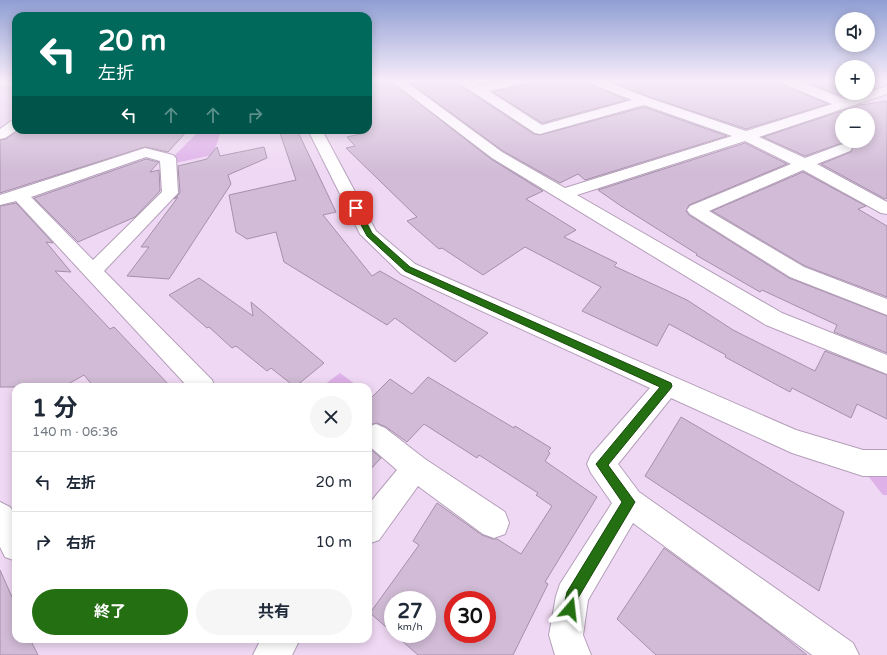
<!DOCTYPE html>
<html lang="ja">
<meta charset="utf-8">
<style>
body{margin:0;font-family:"Varela Round","Noto Sans JP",sans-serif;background:#f6f6f7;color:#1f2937;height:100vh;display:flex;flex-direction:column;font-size:15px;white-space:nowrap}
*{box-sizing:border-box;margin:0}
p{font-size:13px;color:#747a83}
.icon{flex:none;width:22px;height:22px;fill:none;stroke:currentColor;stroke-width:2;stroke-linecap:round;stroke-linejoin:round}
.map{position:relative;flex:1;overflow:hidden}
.sheet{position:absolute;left:12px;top:383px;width:360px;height:260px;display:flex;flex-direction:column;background:#fff;border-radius:12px;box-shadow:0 2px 10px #0003}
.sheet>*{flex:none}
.banner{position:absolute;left:12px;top:12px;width:360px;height:122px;border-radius:12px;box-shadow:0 2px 10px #0003;background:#00695c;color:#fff;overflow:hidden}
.buttons{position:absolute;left:835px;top:12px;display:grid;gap:8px}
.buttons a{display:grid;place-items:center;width:40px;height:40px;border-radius:50%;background:#fff;box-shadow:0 2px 10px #0003;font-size:20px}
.speed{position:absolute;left:384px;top:591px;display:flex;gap:8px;font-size:20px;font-weight:700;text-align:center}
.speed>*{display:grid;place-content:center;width:52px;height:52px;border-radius:50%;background:#fff;box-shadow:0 2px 10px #0003;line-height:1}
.speed small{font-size:10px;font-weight:400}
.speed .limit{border:6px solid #d22;background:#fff;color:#111}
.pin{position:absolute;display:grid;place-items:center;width:34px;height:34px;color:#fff;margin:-17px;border-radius:8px;box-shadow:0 2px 6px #0006}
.me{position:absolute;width:44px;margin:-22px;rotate:17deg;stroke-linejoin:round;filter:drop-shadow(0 0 3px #0008)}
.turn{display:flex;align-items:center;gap:14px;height:84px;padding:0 20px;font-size:18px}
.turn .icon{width:52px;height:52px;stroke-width:2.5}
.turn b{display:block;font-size:28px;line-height:34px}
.lanes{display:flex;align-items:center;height:38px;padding:0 20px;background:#0003;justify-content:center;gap:20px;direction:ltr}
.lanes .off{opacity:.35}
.round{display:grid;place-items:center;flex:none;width:42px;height:42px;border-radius:21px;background:#f6f6f7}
.head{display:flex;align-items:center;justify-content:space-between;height:68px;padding:0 20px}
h1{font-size:24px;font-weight:700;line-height:30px}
.primary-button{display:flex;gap:8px;margin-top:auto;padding:8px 20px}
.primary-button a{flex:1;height:46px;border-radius:24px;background:#246f11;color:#fff;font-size:16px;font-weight:700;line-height:46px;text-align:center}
.primary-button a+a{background:#f6f6f7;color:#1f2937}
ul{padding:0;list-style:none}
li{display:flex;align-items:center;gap:12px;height:60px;padding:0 20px;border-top:1px solid #e0e1e3}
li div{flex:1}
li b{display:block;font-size:15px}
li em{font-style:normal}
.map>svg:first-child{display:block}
.green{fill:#deb1e8}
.building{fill:#d1bbd6;stroke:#a590a9;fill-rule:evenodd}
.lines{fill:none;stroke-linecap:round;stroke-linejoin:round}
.minor-casing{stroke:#b59fba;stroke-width:2}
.minor{fill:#fff;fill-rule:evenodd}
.route{fill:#246f11;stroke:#17480b}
</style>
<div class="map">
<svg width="887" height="655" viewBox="0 0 887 655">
<rect width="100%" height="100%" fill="#efd8f3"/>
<path class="green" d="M221,131L213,155L175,163L173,157L196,134Z
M340,373L359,387H321Z
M868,476H887V495H883Z"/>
<path class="building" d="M368,80H389L491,159L543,191L526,199L576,230L564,237L617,263L614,266L687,300L733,330L815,371L825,351L887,375V419L857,404L851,418L792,388L790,392L725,357L726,355L669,324L657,346L582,311L601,287L525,247L483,275L442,248L439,249L407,221L417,217L346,148L355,146L347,137L368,132Z
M406,80H456L458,84L534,134L540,135L644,107L727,136L585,180L578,174L560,183L503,151Z
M531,80H586L588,84L627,100L542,123L493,92L528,84Z
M607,80H778L780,84L828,104L746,129L650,97Z
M800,80H842V96Z
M887,101V198L885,199L821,164L851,152L853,147L850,144H839L805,156L763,137L860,105ZM842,115H868V141H842Z
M18,130H188L168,152L145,147L0,193V140L6,139Z
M279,130H297L336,212L323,215L372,276L380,271L488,333L455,362L395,318L387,325L284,262L276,232L247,239L236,232L229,195L296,180Z
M745,143L787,164L689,205L686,211L689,215L789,278L887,316V353L834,332L837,325L762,290L760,292L696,255L697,254L621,206L598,190Z
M217,147L220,156L264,147L267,158L228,175L231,184L169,279L127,276L149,247H141L178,197L174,199L180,193L178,166L207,159Z
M146,159L159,162L150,172L159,170L160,191L135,217L78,242L34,198Z
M803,172L866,206L858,209L887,226V297L805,266L712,211Z
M16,203L53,243L46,242L71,272L55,271L110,329L114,327L171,387H94L84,375L63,387H0V206Z
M199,278L253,316L251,302L324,363L295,387L271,368L267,371L236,346L232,348L209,327L207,328L169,295Z
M428,377L514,428L515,426L551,448L548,451L550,453L545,461L597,497L545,582L548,584L513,655H418L394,634H427V600H393V633L370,613L419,545L413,541L437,503L482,535L493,539H497L521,554L552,506L536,495L538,493L479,455L477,458L424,424L407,442L386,427L377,423L368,425V401L390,379L412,394ZM453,600H487V634H453Z
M681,417L844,512L819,591L645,476Z
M368,447L381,458L368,472Z
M664,548L772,627L807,655H656L617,619Z
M0,570L16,606V639H30L38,655H0Z"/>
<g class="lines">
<defs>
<path id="minor" d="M0,80H16V87L0,86Z
M390,80H404L502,152L565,188L732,136L644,105L540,134L535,133L459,83L457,80H471L480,86L508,80H530L528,83L489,91L542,125L632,100L589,83L587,80H603L649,98L746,131L832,104L781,83L779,80H796L845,99L887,86V94L759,137L805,158L840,145L845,144L850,145L852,148L850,151L817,164L887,202V214L881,213L803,170L709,211L804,267L887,299V315L790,277L690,214L687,210L690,206L791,164L745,141L577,195L782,313L887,355V374L766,325L492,158Z
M16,120L17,130L5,138L0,139V129L11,121Z
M308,130H322L376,231L415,264L796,430L863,450H887V476H863L792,453L671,398L618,464L639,492L853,643L859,655H812L633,523L588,600L583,635L591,655H555L549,635L556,596L560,584L612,503L591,473L587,464L591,455L650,388L401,274L360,234Z
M145,148L173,155L176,158L178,193L104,271L212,380L215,387H188L16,201L0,205V195ZM146,157L160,161L162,192L93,260L31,197Z
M376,424L385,428L425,459L505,512L509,523L505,534L494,538L483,534L418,486L379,540L368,544V505L397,470L368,445V427Z
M0,502L10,507L16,516V561L5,557L0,547Z
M261,639H300L292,655H253Z"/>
</defs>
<use href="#minor" class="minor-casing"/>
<use href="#minor" class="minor"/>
</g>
<linearGradient id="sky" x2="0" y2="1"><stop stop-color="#8f9ed3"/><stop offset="0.47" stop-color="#f8edfa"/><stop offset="1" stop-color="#f8edfa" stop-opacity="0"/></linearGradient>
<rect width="887" height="172" fill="url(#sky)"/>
<path class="route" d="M353,206H358L372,233L410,267L671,383L672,386L671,388L608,465L635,502L578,598L575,614L570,616L565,614L563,609L567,592L622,502L596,464L660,387L405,271L367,236L352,208Z"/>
</svg>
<div class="buttons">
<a><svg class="icon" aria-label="sound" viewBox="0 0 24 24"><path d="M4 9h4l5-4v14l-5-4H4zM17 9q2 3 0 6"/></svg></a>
<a>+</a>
<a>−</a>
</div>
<div class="speed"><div>27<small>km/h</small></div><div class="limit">30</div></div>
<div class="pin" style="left:356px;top:208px;background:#d93025"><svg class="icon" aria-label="arrive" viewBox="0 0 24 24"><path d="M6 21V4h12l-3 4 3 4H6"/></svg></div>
<svg class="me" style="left:570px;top:609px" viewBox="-20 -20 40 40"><path d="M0-17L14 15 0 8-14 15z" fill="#246f11" stroke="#fff" stroke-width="4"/></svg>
<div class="banner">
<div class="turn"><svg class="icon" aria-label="left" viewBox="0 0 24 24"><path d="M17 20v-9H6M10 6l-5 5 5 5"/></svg><div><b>20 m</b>左折</div></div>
<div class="lanes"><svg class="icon" aria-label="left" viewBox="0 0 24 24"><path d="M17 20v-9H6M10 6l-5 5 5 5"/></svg><svg class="icon off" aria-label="ahead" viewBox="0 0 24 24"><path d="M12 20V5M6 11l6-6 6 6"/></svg><svg class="icon off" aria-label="ahead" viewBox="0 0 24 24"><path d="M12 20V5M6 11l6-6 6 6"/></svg><svg class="icon off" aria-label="right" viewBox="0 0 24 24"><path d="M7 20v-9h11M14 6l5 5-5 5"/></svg></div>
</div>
<section class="sheet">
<div class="head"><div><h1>1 分</h1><p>140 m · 06:36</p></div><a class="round"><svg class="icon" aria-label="close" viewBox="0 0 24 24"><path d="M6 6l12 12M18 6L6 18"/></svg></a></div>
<ul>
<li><svg class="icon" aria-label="left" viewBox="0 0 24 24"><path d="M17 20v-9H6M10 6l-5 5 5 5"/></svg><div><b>左折</b></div><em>20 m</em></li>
<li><svg class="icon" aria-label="right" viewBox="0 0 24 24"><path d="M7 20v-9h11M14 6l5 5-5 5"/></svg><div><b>右折</b></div><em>10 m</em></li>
</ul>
<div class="primary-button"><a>終了</a><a>共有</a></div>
</section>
</div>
